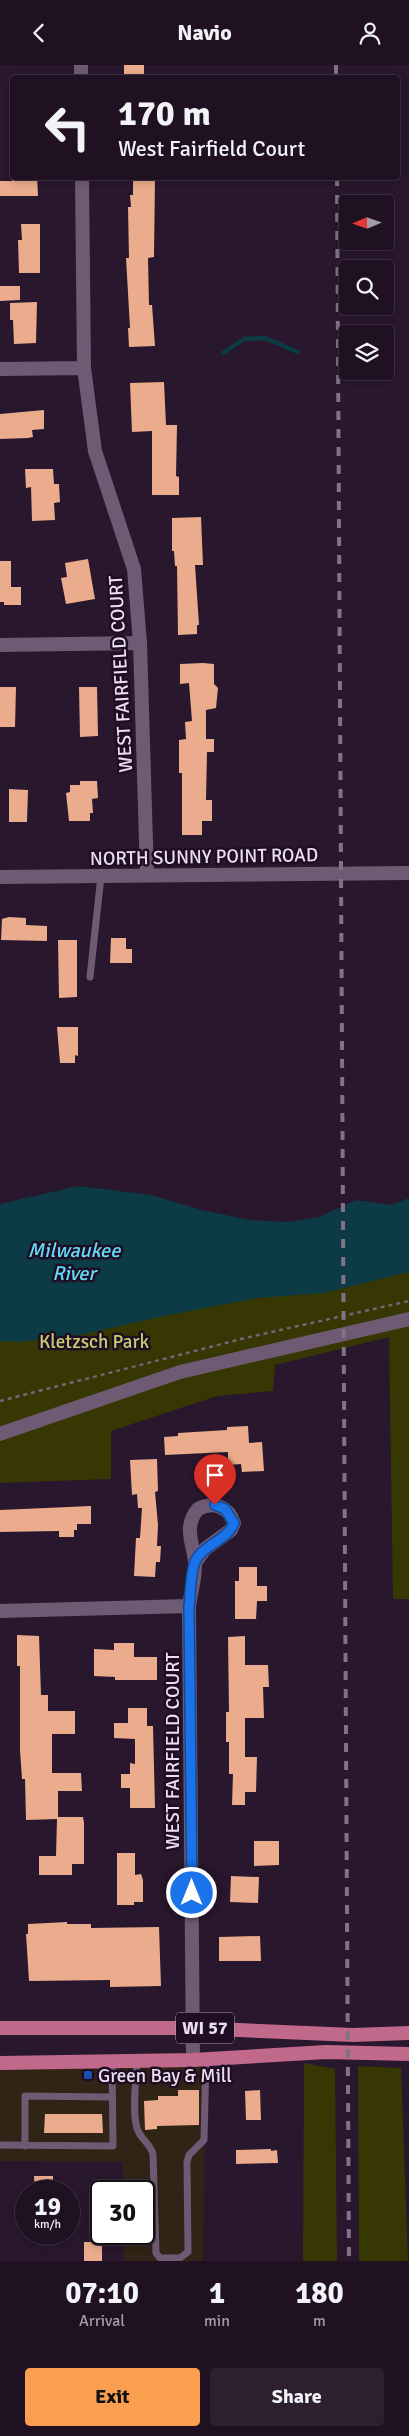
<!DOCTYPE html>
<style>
body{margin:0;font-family:Signika,sans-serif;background:#2c1f2f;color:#f1f3f6;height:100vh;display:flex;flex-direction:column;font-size:19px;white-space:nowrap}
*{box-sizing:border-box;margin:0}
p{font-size:16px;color:#a19da5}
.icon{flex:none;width:28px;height:28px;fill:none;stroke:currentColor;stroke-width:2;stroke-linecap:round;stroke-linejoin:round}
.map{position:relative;height:2196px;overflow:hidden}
.panel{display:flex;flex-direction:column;background:#1f1122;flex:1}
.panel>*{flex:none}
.banner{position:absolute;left:10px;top:10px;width:390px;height:105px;border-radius:5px;box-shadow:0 2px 8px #0003,0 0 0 1px #3c3140;background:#1f1122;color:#f1f3f6;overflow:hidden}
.needle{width:32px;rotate:268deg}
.fabs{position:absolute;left:339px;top:130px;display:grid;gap:10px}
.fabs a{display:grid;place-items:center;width:55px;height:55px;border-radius:5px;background:#1f1122;box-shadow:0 2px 8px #0003,0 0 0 1px #3c3140;font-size:25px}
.speed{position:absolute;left:15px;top:2115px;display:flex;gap:10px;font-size:25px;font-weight:700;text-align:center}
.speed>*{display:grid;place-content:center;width:65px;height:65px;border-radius:50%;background:#1f1122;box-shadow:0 2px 8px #0003,0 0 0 1px #3c3140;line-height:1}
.speed small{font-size:12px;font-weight:400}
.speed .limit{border:2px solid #111;border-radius:8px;background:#fff;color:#111}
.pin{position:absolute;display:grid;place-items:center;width:42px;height:42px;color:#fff;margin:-51px -21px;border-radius:50% 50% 50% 0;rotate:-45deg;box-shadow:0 0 5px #0007}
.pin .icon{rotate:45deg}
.me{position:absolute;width:55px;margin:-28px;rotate:0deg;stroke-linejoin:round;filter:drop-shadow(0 0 4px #0008)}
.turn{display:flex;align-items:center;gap:18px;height:105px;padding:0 25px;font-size:22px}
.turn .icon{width:65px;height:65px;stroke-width:2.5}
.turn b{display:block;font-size:35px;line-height:42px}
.eta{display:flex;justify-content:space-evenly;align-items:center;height:85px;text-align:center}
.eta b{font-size:30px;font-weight:700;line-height:35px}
.primary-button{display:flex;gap:10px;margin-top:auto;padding:10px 25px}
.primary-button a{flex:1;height:58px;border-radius:5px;background:#fa9f50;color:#111;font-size:20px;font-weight:700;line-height:58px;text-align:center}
.primary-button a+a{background:#2c1f2f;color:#f1f3f6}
header{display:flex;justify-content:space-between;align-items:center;height:65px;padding:0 25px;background:#1f1122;font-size:22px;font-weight:700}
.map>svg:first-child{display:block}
.commercial{fill:#2f2416}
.green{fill:#363703}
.water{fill:#0c3b45}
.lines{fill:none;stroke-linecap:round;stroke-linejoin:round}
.stream{stroke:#0c3b45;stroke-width:4.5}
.building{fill:#eaac8c}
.path{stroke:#746477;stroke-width:2.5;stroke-dasharray:4 4;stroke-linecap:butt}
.service{stroke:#6f5a73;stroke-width:7}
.minor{stroke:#6f5a73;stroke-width:14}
.primary{stroke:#c1698a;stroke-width:14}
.rail{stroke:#827285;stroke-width:4;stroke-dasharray:9 9;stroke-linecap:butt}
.route-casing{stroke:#114b97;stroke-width:12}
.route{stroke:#1a73e8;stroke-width:9}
.transit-dot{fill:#1a4fb4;stroke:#1f0e23;stroke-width:2}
.labels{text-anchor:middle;stroke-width:5;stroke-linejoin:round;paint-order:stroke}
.shield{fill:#1f0e23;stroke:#aea0b0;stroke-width:1}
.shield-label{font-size:18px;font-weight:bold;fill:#ebdeed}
.street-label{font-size:19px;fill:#ebdeed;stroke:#1f0e23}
.park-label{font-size:19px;fill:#c8cd72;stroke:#1f0e23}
.poi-label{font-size:19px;fill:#ebdeed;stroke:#1f0e23;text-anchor:start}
.water-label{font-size:20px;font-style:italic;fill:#61dcf8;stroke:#1f0e23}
</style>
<header><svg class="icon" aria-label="back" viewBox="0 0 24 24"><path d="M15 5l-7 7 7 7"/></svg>Navio<svg class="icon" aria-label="person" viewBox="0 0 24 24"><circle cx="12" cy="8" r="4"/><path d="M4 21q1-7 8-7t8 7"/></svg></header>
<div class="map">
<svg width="409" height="2196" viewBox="0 0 409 2196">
<rect width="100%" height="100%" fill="#29172d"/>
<path class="commercial" d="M206,1994L203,2196H124V2169H144V2126H123V2097L0,2096V1998Z"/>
<path class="green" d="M409,1168V1534H393L389,1272L275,1300L273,1326L217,1331L111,1366V1414L0,1418V1204Z
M304,1998L335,2004L337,2196H303Z
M358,2001L401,2003L408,2196H359Z"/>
<path class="water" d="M78,1121L151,1130L202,1145L249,1155L288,1157L319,1152L356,1135L392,1140L409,1133V1207L324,1228L257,1233L159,1252L76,1271L18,1277L0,1276V1139Z"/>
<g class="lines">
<path class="stream" d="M223,288L244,274L265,273L298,287"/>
</g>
<path class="building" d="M124,0H144V12H124Z
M12,112H37L38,131H0V116H12Z
M133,112H155L154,192L148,193L149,240H152L155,281L129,282L128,263H130L126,193H129L128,142H131L130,130H133Z
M21,159H40V208H19L18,175H22Z
M0,221H20V235L0,236Z
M37,237L36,278L14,279L13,255H10V238Z
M164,317L166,360H177L176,411L179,412V430H152V366L132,367L130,318Z
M44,345V364L32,365L33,372L28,373L0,374V349Z
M25,404H53L54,419H59L60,437L54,438L55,455L32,456L31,422L26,423Z
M201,452L203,500H195L199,560H197V569L178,570L177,501H175L174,486H172V453Z
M88,494L95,534L66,539L61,513L67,512L65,498Z
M0,496H11V522H21V540H4V537H0Z
M203,598L214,599V619L218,623L216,643L206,645V674H214V687H207L206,735H212V756H202V770H182V708H179V675L186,674L185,657L192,656L189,618L180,619V599Z
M0,622H16L15,662H0Z
M79,622H97L98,671L80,672Z
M80,716H97L98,733L92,734L93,748H90V756H69L66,728L70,727V720H80Z
M9,724L28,725L27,757H9Z
M9,852L26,853V860L47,861V876L1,875L2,854Z
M111,873H126V884H132V898H110Z
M58,875H77V932L59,933Z
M57,962H78V991L75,990V998H60Z
M248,1361L249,1378L262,1377L264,1406L242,1407L241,1399L228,1400V1387L165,1390L164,1372L178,1371V1368L227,1365V1362Z
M157,1394L158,1426L155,1427L158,1460L157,1481H161L160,1497H156L155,1512L134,1511L136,1473H140L142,1443H138L137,1429L132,1430L130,1395Z
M91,1441V1459H77V1465H74V1472H59V1466L0,1467V1445Z
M239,1502H257V1521H267V1536H257L256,1554H235V1516H239Z
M17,1570L39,1571L41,1630H48V1646H75V1669H52V1708H81L82,1726H58V1752H83L84,1758V1799H72V1810H39V1791H56L57,1754L26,1755L25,1714H22L20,1685V1601H17Z
M245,1571V1600H268L269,1622H263L264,1653H245V1692H257L256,1727H245V1740H232L233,1709H229V1677H226V1647H229L228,1572Z
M114,1578H134V1592H157V1615H115V1612L94,1611V1584L114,1585Z
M128,1643H147V1661H153L155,1743H130V1723H121V1709H130V1698L135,1699V1674L114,1673V1658H128Z
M254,1776H279V1800L254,1801Z
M117,1788H135V1810L141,1809L143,1815V1837H134V1840H117Z
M231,1811L259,1812L258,1838L230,1837Z
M67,1857V1859H91V1863L159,1862L161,1921L110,1922V1915L29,1916L26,1869H28V1859Z
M260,1871L261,1896H219V1872Z
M178,2025H199V2060L157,2061V2064L145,2065L144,2036L158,2035V2031H178Z
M260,2025L261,2055H246L245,2026Z
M45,2049H102L103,2068H44Z
M271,2084V2086L277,2085L278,2098L236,2099V2085Z
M34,2111H53V2126H35Z
M84,2177H102V2196H84Z"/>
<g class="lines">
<path class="path" d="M0,1336L245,1273L409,1236"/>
<path class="service" d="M90,912L101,811
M137,1996C136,2013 132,2048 137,2063C140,2074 150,2078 153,2089L156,2188L160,2193H180L188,2187L187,2097L189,2090L204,2075L206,1994
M0,2080L113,2081L112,1996
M25,2081V2031L112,2032"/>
<path class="minor" d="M81,0V12
M82,112L84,303L95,386L134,504L140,578L147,810
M0,304L84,303
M0,580L140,578
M0,812L409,808
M0,1369L180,1307L409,1254
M0,1546L189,1541
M193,1995L189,1541C191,1527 196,1511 195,1497C193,1477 183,1462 198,1444C213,1436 228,1441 234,1458L231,1465L205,1484L195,1498"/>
<path class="primary" d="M0,1963H193L353,1970L409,1968
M0,1998L193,1995L326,1987L409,1989"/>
<path class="rail" d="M336,0V12
M337,112L349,2196"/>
</g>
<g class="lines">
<defs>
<path id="route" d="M192,1828L189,1541C191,1528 190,1509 195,1497C203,1479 227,1476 234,1458L225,1444L215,1440"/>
</defs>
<use href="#route" class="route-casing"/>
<use href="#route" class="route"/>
</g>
<rect class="transit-dot" x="83" y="2005" width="10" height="10" rx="2.5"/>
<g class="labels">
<rect class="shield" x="176" y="1947.5" width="58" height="31" rx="4"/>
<g class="shield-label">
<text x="205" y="1969">WI 57</text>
</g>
<g class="street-label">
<text transform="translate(120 609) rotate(-93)" y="7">WEST FAIRFIELD COURT</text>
<text transform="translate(204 791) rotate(-1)" y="7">NORTH SUNNY POINT ROAD</text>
<text transform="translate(172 1686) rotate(-90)" y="7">WEST FAIRFIELD COURT</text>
</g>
<g class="park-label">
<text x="94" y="1283">Kletzsch Park</text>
</g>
<g class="poi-label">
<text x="98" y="2017">Green Bay &amp; Mill</text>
</g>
<g class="water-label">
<text x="74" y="1192">Milwaukee<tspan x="74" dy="23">River</tspan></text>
</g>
</g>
</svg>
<div class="fabs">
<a><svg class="needle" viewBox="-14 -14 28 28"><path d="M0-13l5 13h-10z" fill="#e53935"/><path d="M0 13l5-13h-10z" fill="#a19da5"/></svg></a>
<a><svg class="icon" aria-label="search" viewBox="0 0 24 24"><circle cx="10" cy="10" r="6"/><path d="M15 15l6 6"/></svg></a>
<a><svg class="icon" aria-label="layers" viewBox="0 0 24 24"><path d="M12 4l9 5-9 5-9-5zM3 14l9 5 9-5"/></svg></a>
</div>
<div class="speed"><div>19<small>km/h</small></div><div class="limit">30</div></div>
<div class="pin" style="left:215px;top:1440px;background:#d93025"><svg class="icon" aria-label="arrive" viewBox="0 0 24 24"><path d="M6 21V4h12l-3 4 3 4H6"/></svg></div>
<svg class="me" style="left:192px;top:1828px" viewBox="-20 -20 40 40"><circle r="17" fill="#1a73e8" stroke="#fff" stroke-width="3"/><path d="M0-11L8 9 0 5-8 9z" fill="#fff"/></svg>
<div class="banner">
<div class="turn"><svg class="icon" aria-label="left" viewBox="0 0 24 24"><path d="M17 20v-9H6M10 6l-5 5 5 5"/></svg><div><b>170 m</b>West Fairfield Court</div></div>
</div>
</div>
<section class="panel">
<div class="eta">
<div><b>07:10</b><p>Arrival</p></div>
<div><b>1</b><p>min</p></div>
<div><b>180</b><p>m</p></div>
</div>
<div class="primary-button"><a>Exit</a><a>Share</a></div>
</section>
